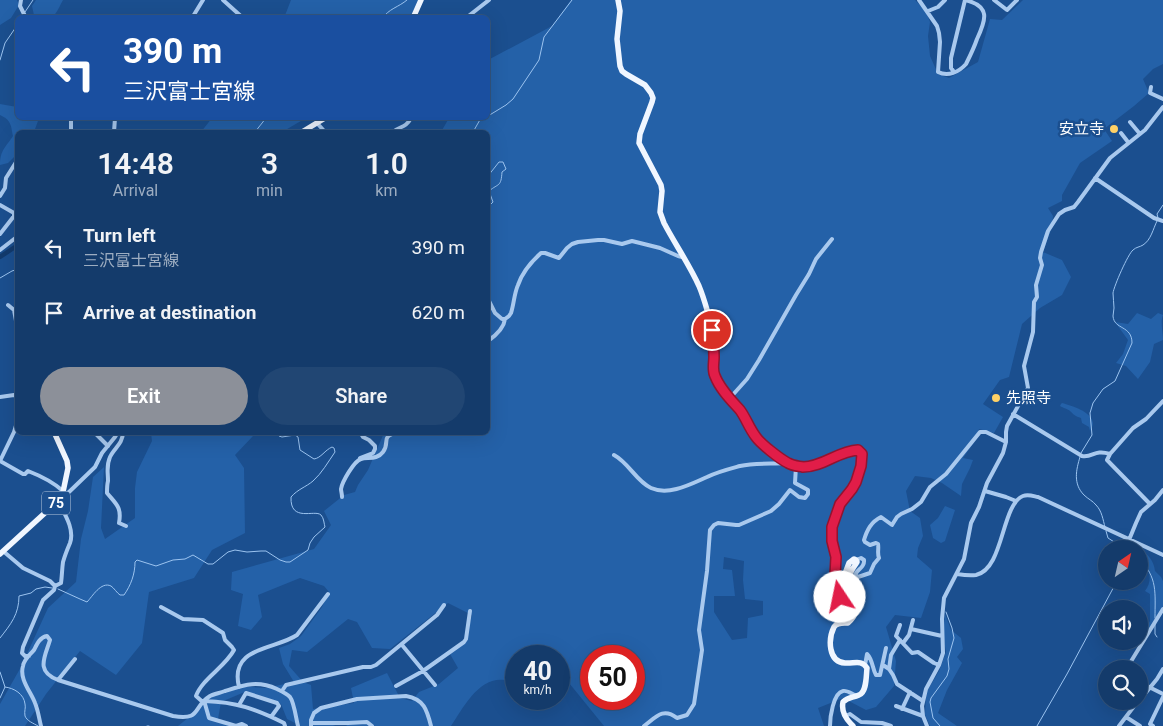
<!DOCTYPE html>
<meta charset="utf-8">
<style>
body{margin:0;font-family:Roboto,"Noto Sans JP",sans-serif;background:#214673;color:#f1f3f6;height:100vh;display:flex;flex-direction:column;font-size:19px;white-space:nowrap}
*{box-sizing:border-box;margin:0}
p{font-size:16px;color:#9dadc1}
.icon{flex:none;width:28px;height:28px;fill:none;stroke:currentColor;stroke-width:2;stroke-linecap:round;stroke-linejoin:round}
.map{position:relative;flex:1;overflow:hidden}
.drawer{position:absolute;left:15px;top:130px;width:475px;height:305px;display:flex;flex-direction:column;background:#143b6b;border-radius:8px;box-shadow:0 5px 20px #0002,0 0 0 1px #33557e}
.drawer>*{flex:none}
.banner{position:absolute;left:15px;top:15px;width:475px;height:105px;border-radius:8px;box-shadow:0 5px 20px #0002,0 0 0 1px #33557e;background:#1a4fa0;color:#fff;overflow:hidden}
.needle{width:32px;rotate:34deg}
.tools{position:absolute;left:1098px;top:540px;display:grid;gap:10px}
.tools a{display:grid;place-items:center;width:50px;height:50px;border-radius:50%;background:#143b6b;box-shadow:0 5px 20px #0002,0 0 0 1px #33557e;font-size:25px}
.speed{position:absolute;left:505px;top:645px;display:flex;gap:10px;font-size:25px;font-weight:700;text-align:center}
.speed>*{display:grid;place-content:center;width:65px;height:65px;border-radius:50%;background:#143b6b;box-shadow:0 5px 20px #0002,0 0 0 1px #33557e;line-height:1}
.speed small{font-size:12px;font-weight:400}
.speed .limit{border:8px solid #d22;background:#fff;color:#111}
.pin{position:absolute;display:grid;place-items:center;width:42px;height:42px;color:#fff;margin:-21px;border:2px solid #fff;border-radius:50%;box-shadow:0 1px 5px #0007}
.me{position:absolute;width:55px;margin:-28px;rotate:349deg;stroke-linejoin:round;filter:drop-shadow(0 0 4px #0008)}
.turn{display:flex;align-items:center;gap:18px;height:105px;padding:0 25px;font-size:22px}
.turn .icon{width:65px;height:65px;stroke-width:2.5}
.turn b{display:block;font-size:35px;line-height:42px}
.eta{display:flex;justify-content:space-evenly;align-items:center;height:85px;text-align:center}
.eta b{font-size:30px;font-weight:600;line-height:35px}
.primary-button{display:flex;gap:10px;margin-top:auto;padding:10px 25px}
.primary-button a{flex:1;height:58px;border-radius:30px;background:#8c9099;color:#fff;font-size:20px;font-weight:600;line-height:58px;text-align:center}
.primary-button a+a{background:#214673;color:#f1f3f6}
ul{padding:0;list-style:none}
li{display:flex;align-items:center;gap:15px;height:65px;padding:0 25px}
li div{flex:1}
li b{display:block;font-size:19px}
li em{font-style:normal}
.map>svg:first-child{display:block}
.green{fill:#2461a8;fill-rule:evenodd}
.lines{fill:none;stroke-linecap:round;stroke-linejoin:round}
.stream{stroke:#9cc4f0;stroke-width:1}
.river{stroke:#123a6d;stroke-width:4.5}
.minor{stroke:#a9c9ee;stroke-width:4}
.major{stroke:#f0f6ff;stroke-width:5.5}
.route-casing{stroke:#92132f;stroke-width:12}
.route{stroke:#e11d48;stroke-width:9}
.poi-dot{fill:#ffd166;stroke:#1b4f8f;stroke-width:2}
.labels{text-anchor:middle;stroke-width:5;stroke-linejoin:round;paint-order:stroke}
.shield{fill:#1b4f8f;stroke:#bbcadd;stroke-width:1}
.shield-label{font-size:14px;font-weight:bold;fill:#fff}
.poi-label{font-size:15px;fill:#fff;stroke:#1b4f8f;text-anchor:end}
</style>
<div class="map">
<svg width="1163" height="726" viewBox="0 0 1163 726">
<rect width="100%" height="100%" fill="#1b4f8f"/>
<path class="green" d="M0,0H17L19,5L11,18L0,25Z
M36,0H63C54,17 56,18 36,17L34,15L32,6Z
M291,0H418L411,17L284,18Z
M571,0H915L926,11L930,22L928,36L930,56L938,74L949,78L978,62L990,19L1002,20L1023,0H1163V64L1153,69L1143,79L1149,93L1134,106L1104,129L1112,141L1080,163L1062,195V201L1048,208L1053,216L1052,227L1043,252L1062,260L1071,277L1062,295L1040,308L1022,324L1009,377L1000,380L983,404L1003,417L994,433L979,429L975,441L963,458L973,460L970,468L962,484L961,496L942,483L931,478L915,476L906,491L910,511L920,518L923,536L918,548L917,557L932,570L930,592L921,618L895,615L886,627L896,661L894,686L876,707L866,710L843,698L818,708L824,726H604L565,678H559V656H516V684C513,683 509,681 505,680C479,676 463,708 451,726H347L344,722L333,726H299L297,724L287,719L281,704L247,691L221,702L218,719L234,726H178L188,718L212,694L235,686L266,688L294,682L283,664L279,648L290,644L301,636L322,607L329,592L324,586L300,578L258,595L262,617L251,630L238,626L243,594L231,590L232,572L314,549L331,525L324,511L344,495L355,492L358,485L368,470L384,433L488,432V132H441L449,118H488V60L552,26ZM724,557L744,561L743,580L745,599L763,601V615L748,618L747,638L732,640L714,612V596H735L732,570L723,569ZM448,603L472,615L466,637L450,654L458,668L439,684L419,692L412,701L400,698L387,673L351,688L354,703L313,709L311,685L303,682L289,666L292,650L307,652L348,619L357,622L372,648L390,649ZM591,656H634V699H591Z
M0,104L17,107L18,118H39L34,132H18L17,154L8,163L0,165C0,150 6,147 13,136C11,125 11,120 0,115Z
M212,118H306L282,132H201Z
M1137,313L1151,319L1158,313L1163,315C1160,322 1163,332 1163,340L1154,344L1150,362L1138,379L1126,366L1116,363L1123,354L1128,340L1115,322L1128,324Z
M1062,403C1072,406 1091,411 1093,423C1093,426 1091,429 1090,431L1089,427L1082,423L1081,418C1075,416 1074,415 1070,411C1068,409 1063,408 1060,406L1061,404Z
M151,433H264L253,436L235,455L244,468L245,533L212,550L194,578L149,592L142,643L116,675L80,651L46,694L25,726H0V704L21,667L48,608L76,582L81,539L88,511L93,477L104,467L101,528L105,539L135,518V488L137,472L152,441Z
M945,506L955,510L945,541L941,543L933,538L930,525L938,518Z
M1140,549C1148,554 1154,561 1155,571L1161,577L1163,581V607L1142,642L1140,640L1150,621V594L1145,591C1154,579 1149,567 1139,558Z
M945,614L951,630L961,638L963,649L957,657L962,663L947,690L938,713L957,726H930L925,715L926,693L939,671L946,652L943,635Z"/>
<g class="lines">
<path class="stream" d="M25,12L33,0
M383,18C388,9 399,7 407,0
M0,60L5,43L18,24
M488,116L506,105L513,99L539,60L544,37L572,0
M255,132L266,118
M473,132L481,118
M488,176L499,162H503L506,169L502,172C501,187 499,183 489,191L493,202L490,205L488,206
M1158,218L1157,214L1163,205
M0,278L12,271L18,269
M1081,453L1092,435L1090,413L1093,403L1103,389L1115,381L1132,343C1132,325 1114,330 1113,316C1113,313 1114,311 1114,308C1114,303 1113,298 1113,293C1114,286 1128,254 1133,250C1136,247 1140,247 1143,245C1151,240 1153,229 1157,221
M1080,457C1076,470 1073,484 1084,495C1088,499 1093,501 1096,505C1102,511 1103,520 1105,527
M1106,531L1108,538L1125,549
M1139,559C1158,577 1155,593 1155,618
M58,589L80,599L87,602C92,597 101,581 111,586C114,588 117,593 120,595H124C131,585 135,574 135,562L137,560L156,566L173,560L185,559L193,555L208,564H213L228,552L235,550L247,552L261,551H266L280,560L286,562H290L308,550L310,543L314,537L325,527C324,524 324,518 321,515C315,509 290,523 291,497C298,489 306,487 313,481C322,473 328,462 335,452L334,448L332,447C325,450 321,458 314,459L300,450L298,437L295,435L282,437L279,436L278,432
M1155,624V634L1157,637
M0,638C11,624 19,614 19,596L31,593L36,589L45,587L52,588
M0,672L5,687L0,698
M5,687C14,688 24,694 25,704C26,708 24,711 25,716C27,721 33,723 38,726
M147,726H149
M940,726L933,718L930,702L931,698L947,676L949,669L948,659L954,638L952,628L946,612
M1037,726L1067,674L1117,581"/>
<path class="river" d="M0,257L18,245"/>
<path class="minor" d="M21,0L20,6L26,18
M223,0L243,18
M919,0L937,26L939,33L940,42L938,72C948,77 959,72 966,64C970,56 974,48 977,39C986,20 991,6 965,0
M994,0L1007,10L1017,0
M928,11L938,7L945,0
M192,18L203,0
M466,18L489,0
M954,72L951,68V58L965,0
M1151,87L1150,93L1163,99
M1130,122L1140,134
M317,123L325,132
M71,132V118
M114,132L115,118
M393,132C401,125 405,129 411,118
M1121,133L1128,142
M1095,178L1154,218L1163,221
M0,196L5,188L6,178L18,159
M0,205L14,213V216L0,234
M0,250L18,236
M488,299L495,313L502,319H505
M8,305L14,310L16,321L18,322
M488,341C495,336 504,328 505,319L509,316L511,313C514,304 514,294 518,285C522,273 531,262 541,253H545L559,258L567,248L572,244L578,242L598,240H604L622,244L632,241L660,248L678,256L682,257
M0,397L14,395L18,396
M730,398L747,379L759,360L796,295L809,274L816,259L832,239
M1013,414L1082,456C1093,458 1094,449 1110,454
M94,432L108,446
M123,432C123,444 114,448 110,457C106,466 108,471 108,481C107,485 107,489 107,493C116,504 122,507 119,523L126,526
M360,432L363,437L369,440L375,446V449L373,453L360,458
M614,455C629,463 636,481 651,488C669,496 691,484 707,477C717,472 729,469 740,466C755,463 771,464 786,463
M0,461L23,474H25L28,471C41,476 53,482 63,491
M0,461L14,432L18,419
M985,491L1006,497L1016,501
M62,496L69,492L95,467L102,453L115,437L118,432
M342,497C342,494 341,491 341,489C342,482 354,461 361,459C368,457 377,460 383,452C391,441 379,437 398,432
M1150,504L1107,460L1110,454L1133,428L1146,419L1163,401
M1129,540L1136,523L1141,512L1155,500L1163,490
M3,551L23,568L50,581L55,586
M856,560L861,558L864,560C865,568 857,569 855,575L858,577L870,573L874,564L879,558C877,553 879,549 878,544L876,543L870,545L865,542L864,540C867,530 871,522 881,517L892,525L897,517L901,514L912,509L921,502L930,487L946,474L980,432H986L1006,442
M957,574C963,575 970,576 976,575C1004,569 1001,505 1023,496C1028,494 1033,496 1038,497L1163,555
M161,607L183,619L203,620L223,633L225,640L232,647L234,650C225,667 202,679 196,696L205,704L209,718L236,726L242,724L246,726
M900,625L896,636L912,653L918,652L934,663L939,665
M911,629L942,636
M903,643L909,635L913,620
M402,645L435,685
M29,656H25L22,653L23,647L43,600L54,590L55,586L61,583C62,576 62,569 63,562C65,555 67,550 70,543C75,529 64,513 58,501
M865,665L867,654C873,660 872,668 876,675H880L886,648
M883,665L889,669L893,675L897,684L923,701
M889,669L891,655L900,640
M1129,669L1130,663L1163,609
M58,680L75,659
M1139,682L1163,694
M396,686L423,671L464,642L466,639L470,611
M239,687C229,646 275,650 297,635L328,594
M282,691L286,685L363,667H371L376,665L437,615L444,605
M205,701C236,702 256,709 284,723L285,726
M1139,701L1157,679L1163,669
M239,705L246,693L277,703L279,706L271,717
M896,706L923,716
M902,709L910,692
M845,716L850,714L861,722L882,723L891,726
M1126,717L1140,726
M311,723H348L367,722L372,726
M41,726C39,718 38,710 35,703C31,692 19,679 23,666C24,659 30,655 34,650C37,644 40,637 47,636L50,640C45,657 35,671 58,680L173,716C202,721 192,707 210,696C214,694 220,693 225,691C244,685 257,680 277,689C281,691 286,693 290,697C294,702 296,718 298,726
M311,726V720L314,713L321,708L357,699L406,696C424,699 427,710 431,726
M644,726C656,717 663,707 677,718L687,715L694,704L702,650L699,630L707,571L710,530L714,525L718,523L736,525H739L771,511L779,504L790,490L799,497L805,498L808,494V490L795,483L796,466
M830,726C830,718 833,693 843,691C847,690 852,694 855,695
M927,726L923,716L922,706L926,689L939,665L943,653L942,619L944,598L964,559L971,523L979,507L987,483L1003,453L1006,442V432L1007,426L1028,388L1024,366L1033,332L1034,302L1037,297L1036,285L1042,265L1040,258L1041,252L1048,231L1059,214L1065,210L1074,207L1078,202L1110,158L1145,130L1163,107
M1119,726L1138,701
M1153,726L1150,724L1163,697"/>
<path class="major" d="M618,0L620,11L617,39L620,66L622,71L626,74L645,85L651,93L653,98L652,102L640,134L639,143L661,185L662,191L660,212L664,223C675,244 689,264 699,286C704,298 712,325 713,337C714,348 711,366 714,375C719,389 732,400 741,412C747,420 750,430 756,438C762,445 787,465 796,466C821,470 835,451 858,450L862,454L861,466L856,482L852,489L840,504L832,527V541L836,557L835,576L840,593L838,606L841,609C847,606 851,597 849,590C848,587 844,583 843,579L849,563L854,559L856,560L857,562C855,566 850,571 850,576C849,582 859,586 862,591C865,598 854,618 848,623C843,623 837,622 834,627C828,639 828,662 845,663C854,664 861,659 867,668C866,676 867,692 859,695C852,698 848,697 843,702C841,712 846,719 853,726
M413,18L421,0
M302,132L325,118
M0,554L58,501L63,492L68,468L67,461L54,432"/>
</g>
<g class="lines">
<defs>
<path id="route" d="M712,330C713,339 714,348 714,357C714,363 712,370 715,376C720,389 731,400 740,410C746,418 749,428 756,437C761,444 780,459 788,463C793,466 798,466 803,467C823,467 838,451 858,450L862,454L861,466L856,482L852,489L840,504L832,527V541L836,557L835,576L840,593V597"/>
</defs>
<use href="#route" class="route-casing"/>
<use href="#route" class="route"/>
</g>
<g class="poi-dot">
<circle cx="1114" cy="129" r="5"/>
<circle cx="996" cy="398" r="5"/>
</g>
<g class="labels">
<rect class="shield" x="42" y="491.5" width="28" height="23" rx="4"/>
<g class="shield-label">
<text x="56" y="508">75</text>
</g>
<g class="poi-label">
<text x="1104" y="134">安立寺</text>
<text x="1006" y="403" text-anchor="start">先照寺</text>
</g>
</g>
</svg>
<div class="tools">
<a><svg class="needle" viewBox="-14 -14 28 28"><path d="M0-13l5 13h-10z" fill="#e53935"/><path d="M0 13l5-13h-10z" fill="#9dadc1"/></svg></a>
<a><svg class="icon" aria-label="sound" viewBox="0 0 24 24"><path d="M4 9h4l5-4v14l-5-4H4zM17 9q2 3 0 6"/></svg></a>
<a><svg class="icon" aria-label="search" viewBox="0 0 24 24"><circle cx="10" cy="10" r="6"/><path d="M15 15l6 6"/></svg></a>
</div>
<div class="speed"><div>40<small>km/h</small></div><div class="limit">50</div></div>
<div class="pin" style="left:712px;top:330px;background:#d93025"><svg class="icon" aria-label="arrive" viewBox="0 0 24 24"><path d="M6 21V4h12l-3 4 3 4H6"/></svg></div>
<svg class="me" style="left:840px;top:597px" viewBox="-20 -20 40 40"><circle r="19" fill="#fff"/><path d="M0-13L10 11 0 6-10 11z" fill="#e11d48"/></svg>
<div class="banner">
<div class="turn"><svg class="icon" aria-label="left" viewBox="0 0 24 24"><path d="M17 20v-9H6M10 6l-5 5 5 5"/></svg><div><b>390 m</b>三沢富士宮線</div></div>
</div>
<section class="drawer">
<div class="eta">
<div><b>14:48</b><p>Arrival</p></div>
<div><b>3</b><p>min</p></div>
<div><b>1.0</b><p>km</p></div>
</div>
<ul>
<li><svg class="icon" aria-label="left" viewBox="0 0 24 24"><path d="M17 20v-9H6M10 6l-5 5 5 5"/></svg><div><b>Turn left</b><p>三沢富士宮線</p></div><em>390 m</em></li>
<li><svg class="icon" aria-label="arrive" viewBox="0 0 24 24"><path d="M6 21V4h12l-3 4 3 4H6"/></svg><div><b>Arrive at destination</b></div><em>620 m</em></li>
</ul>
<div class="primary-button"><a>Exit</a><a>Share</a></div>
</section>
</div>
